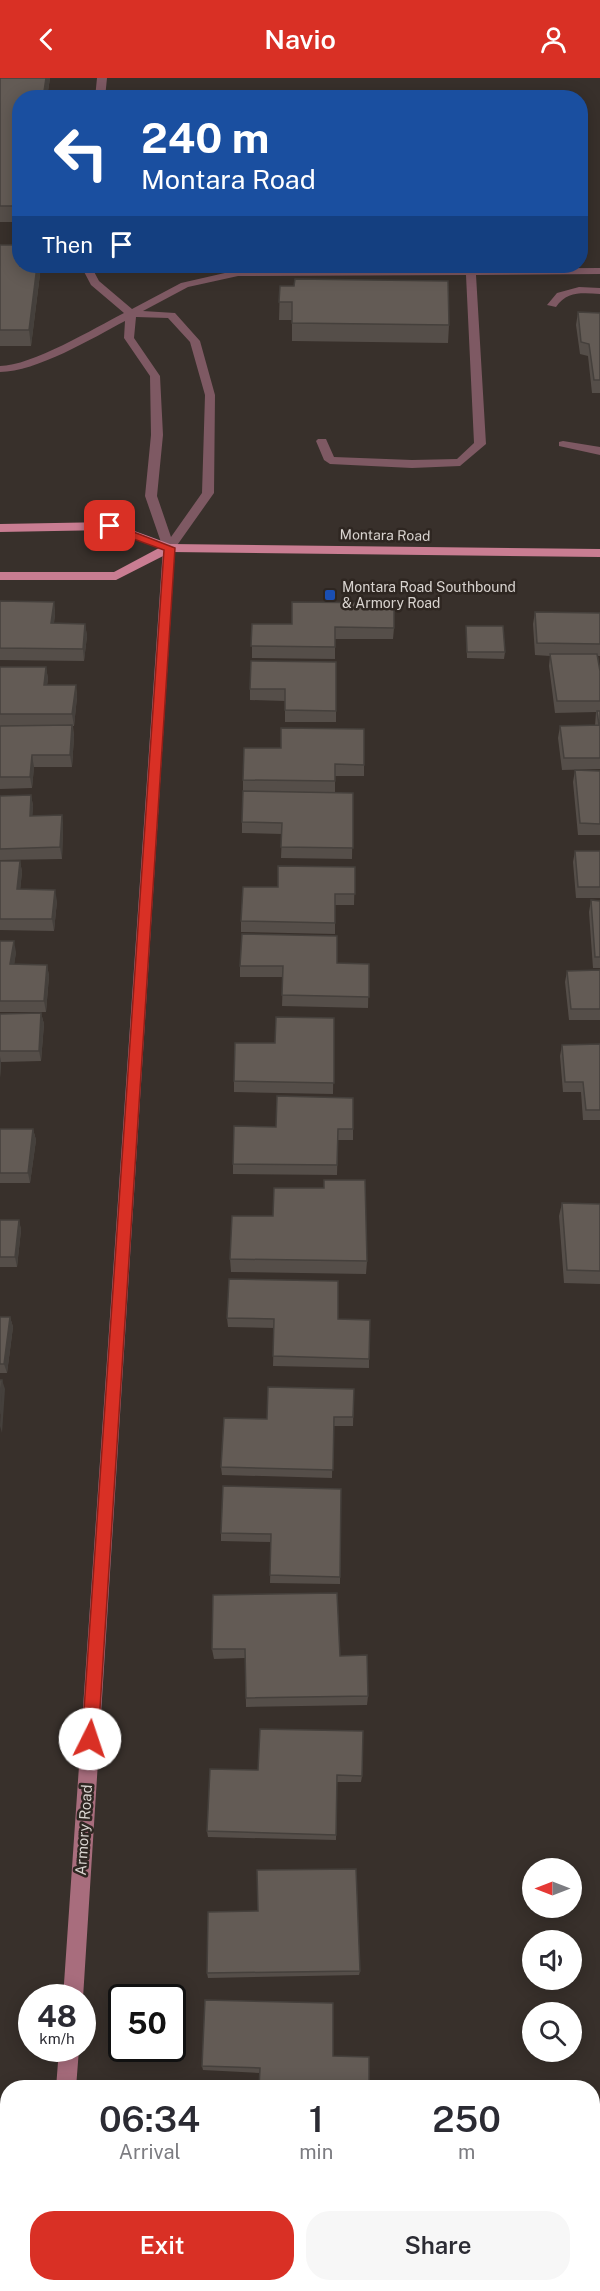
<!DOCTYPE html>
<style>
body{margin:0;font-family:"Public Sans",sans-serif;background:#f7f7f7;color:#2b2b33;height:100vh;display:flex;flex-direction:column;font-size:22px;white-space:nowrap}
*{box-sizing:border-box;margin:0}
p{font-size:20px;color:#7c7c81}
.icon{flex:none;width:33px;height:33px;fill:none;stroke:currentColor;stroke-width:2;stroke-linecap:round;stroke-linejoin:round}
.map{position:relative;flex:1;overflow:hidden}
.panel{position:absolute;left:0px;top:2002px;width:600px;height:212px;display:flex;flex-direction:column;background:#fff;border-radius:24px 24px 0 0;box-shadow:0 3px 15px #0003}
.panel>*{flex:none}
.top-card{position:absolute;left:12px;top:12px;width:576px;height:183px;border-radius:24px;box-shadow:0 3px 15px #0003;background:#1a4fa0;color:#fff;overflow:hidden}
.needle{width:39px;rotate:270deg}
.controls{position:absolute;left:522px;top:1780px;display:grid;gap:12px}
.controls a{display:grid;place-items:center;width:60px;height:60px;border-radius:50%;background:#fff;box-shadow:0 3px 15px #0003;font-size:30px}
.speed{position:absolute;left:18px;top:1906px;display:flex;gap:12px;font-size:30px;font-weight:700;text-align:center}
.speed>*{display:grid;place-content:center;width:78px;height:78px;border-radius:50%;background:#fff;box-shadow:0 3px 15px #0003;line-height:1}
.speed small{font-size:15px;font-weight:400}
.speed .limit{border:3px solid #111;border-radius:9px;background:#fff;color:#111}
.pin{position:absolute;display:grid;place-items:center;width:51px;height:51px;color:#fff;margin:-26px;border-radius:12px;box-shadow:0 3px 9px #0006}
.me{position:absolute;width:66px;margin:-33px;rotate:4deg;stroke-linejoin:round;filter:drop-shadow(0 0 4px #0008)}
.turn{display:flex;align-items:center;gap:21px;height:126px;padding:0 30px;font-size:27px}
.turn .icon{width:78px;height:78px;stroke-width:2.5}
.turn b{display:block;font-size:42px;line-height:51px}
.then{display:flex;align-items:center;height:57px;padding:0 30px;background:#0003;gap:12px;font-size:22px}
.eta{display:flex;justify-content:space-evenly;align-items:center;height:102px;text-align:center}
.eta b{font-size:36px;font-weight:600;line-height:42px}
.action{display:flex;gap:12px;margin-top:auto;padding:12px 30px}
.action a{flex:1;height:69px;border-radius:24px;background:#d93025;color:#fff;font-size:24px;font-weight:600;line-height:69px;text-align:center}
.action a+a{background:#f7f7f7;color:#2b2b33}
header{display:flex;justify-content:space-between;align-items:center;height:78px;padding:0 30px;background:#d93025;color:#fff;font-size:27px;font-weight:600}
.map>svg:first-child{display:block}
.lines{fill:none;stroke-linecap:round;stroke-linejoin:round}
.lane{fill:#7e5963;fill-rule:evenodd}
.secondary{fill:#a86d7d;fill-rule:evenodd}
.primary{fill:#c97d92;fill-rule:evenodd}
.wall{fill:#554e49}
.shaded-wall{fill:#45403c}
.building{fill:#635b55;stroke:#45403c;stroke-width:1.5}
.route{fill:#d93025;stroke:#8d1f18;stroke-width:1.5}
.transit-dot{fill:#1a4fb4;stroke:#2e2621;stroke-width:2}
.labels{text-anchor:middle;stroke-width:5;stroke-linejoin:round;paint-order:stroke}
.far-street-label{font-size:14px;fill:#d8d3cf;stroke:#2e2621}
.far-poi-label{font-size:14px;fill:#d8d3cf;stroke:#2e2621;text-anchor:start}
.street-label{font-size:15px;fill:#d8d3cf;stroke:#2e2621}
</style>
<header><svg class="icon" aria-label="back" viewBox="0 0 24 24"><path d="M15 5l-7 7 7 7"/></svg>Navio<svg class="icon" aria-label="person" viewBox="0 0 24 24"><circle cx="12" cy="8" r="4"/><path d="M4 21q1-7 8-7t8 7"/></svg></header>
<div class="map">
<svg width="600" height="2213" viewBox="0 0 600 2213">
<rect width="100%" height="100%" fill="#38302b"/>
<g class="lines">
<path class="lane" d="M97,0H107L105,20H95Z
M81,188H91L99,203L132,231L181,205L238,192L600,190V196L476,197L486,366L460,388L412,390L330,386L324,382L316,363L318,361H326L334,379L412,382L457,381L474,365L466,197L238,198L188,209L143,233L175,235L200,263L215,317L214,415L173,473L169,474L163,470L145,418L151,357L150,298L124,260L125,243C93,260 36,294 0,294V288C31,288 95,250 124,235L91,207ZM136,239L168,240L190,264L205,317L202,415L171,459L157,418L163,357L160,298L134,260Z
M579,209L600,210V216C582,215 567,213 556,229L547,227L557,215Z
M563,363L600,369V377L559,368V364Z"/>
<path class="secondary" d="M169,466L175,470L83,1920H63L163,470Z
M59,1971H79L76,2010H56Z
M43,2206H63V2213H43Z"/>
<path class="primary" d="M110,444L170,466L600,471V479L171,474L116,502H0V494H114L159,470L109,452L0,454V446Z"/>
</g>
<path class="wall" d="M0,0H50L47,20H20V144H0Z
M0,167L41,188L31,268H0Z
M280,208L449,247L448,265L292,263V242H279Z
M578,234L600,235V315H592L588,278L580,276L576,247Z
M0,523L54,524L55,536L54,545L85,546L87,558L84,583L0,582Z
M535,534L600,535V578H598L600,593V691L562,692L558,660L560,648H595L596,634L555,635L549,588L550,578L535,577L533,546Z
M252,546L394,550L393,561H335V581L252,580Z
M466,548L505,574L504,581L467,580Z
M336,584V644H285V623L250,622V611Z
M0,589H46L48,601L47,607H76L77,619L74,648H73L74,659L72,689H34L32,710L0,711Z
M364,651V698H335V715L243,713V702L281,670Z
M575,692L600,693V757H578L573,704Z
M353,715L352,781L281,780L282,756L242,755V744Z
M31,717L33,728L32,738L62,737L63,749L62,781L0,782V718Z
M575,773H600V820H576L573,784Z
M0,783H20L22,794L20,812L57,823L54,853L0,852Z
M355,789L354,827H335V856L241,854V843L278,809Z
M591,822L600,823V890H593L589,834Z
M0,863L16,874L14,886L47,887L49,898L46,934H0Z
M337,885L369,886L368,930L282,928L283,899H240V888Z
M600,892V942H569L565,904L567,893Z
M41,935L44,946L41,983L1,984L0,1000V936Z
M334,940L333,1016L234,1014V1003L275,965Z
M600,966V1042H583L581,1014H563L560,978L562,967Z
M353,1020V1062H338L337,1097L233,1096V1086L276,1049Z
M0,1051H33L36,1062L30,1105H0Z
M562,1125L600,1126V1206L564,1205L559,1138Z
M0,1142H19L21,1152L17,1189H0Z
M230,1181L367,1183L366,1196L231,1194Z
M0,1239H10L13,1249L7,1295H0Z
M227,1240L338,1241L369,1281V1290L273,1288L274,1250L228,1249Z
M354,1311L353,1348H333L332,1400L222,1397L221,1389L267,1341Z
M341,1411L340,1506L270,1505L271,1464L221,1463V1455Z
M213,1517L340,1578L368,1618L367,1627L246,1629L245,1580L214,1581L212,1571Z
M258,1692L362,1698L361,1704H337L336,1762L208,1759L207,1753Z
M258,1833L360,1893L359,1897L208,1900L207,1895Z
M333,1925L260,1995L203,1992L202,1988Z"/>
<path class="shaded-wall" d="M46,0H50L47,20H43Z
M37,188H41L31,268L29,252Z
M54,524L55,536L52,557L51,545Z
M85,546L87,558L84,583L83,571Z
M46,589L48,601L45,619L44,607Z
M76,607L77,619L74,648L72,636Z
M72,647L74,659L72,689L70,677Z
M32,677L34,689L32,710L30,699Z
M31,717L33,728L32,750L30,738Z
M62,737L63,749L62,781L60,769Z
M20,783L22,794L19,823L17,811Z
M55,812L57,823L54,853L52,841Z
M14,863L16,874L13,897L10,886Z
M47,887L49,898L46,934L44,923Z
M41,935L44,946L41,983L39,973Z
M0,978L1,984L0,1000Z
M33,1051L36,1062L30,1105L28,1095Z
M19,1142L21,1152L17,1189L15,1179Z
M10,1239L13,1249L7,1295L4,1286Z
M2,1302L5,1311L2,1355L0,1348Z"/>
<path class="building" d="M0,0H46L43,20H20V128H0Z
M0,167H20V188H37L29,252H0Z
M295,201L448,203L449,247L292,245V224H279L280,208H294Z
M578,234L600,235V302H594L589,266L581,264Z
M0,523L54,524L51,545L85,546L83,571L0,570Z
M292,524L394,525V550L335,549V569L251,568L252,546H292Z
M535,534L600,535V566L537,565Z
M466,548H503L505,574H467Z
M550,576H597L600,593V623H557Z
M251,583L336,584V633L285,632V611H250Z
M0,589H46L44,607H76L72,636H0Z
M597,633H600V680H564L560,648L599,647Z
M72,647L70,677H32L30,699H0V648Z
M281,650L364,651V687L335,686V703L243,702L244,670H281Z
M575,692L600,693V746L580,745Z
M243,713L353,715V770L281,769L282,745L242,744Z
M31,717L30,738L62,737L60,769L0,771V718Z
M575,773H600V809H578Z
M0,783H20L17,811L55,812L52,841H0Z
M278,788L355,789V816H335V845L241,843L243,809H278Z
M591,822L600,823V879H595Z
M242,856L337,858V885L369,886V919L282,917L283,888H240Z
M0,863H14L10,886L47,887L44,923H0Z
M600,892V931H571L567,893Z
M41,935L39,973H0V936Z
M276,939L334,940V1005L234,1003L235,965H275Z
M600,966V1032H586L583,1004H565L562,967Z
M277,1018L353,1020V1051H338L337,1087L233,1086L234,1048L276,1049Z
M0,1051H33L28,1095H0Z
M324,1102H365L367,1183L230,1181L232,1138H273L274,1110H324Z
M562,1125L600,1126V1193L567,1192Z
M0,1142H19L15,1179H0Z
M229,1201L338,1203V1241L370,1242L369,1281L273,1278L274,1241L227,1240Z
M0,1239H10L4,1286H0Z
M0,1302H2L0,1336Z
M268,1309L354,1311L353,1339H334L333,1392L221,1389L224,1340L267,1341Z
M223,1408L341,1411L340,1499L270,1497L271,1456L221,1455Z
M337,1515L340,1578L367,1577L368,1618L246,1620L245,1571H212L213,1517Z
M260,1651L363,1653L362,1698L337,1697L336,1757L207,1753L210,1691L258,1692Z
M356,1791L360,1893L207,1895L208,1834L258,1833L257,1792Z
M205,1922L333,1925V1978L369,1979V2010H259L260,1990L202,1988Z
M191,2206H341V2213H191Z"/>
<path class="route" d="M110,445L175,470L98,1661L96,1666L90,1669L84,1666L82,1661L164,472L106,451L105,448Z"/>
<rect class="transit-dot" x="324" y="511" width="12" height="12" rx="3"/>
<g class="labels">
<g class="far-street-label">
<text transform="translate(385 457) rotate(1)" y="5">Montara Road</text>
</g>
<g class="far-poi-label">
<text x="342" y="514">Montara Road Southbound<tspan x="342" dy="16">&amp; Armory Road</tspan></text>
</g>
<g class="street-label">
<text transform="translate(84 1752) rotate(-86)" y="5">Armory Road</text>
</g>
</g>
</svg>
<div class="controls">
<a><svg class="needle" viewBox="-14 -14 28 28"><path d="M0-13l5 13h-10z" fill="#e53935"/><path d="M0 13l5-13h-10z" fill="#7c7c81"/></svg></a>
<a><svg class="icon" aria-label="sound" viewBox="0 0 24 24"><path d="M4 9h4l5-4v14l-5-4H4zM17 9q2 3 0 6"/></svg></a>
<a><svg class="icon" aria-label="search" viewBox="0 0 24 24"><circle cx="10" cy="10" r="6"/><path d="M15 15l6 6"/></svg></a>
</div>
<div class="speed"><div>48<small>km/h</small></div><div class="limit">50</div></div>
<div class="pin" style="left:110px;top:448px;background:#d93025"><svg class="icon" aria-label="arrive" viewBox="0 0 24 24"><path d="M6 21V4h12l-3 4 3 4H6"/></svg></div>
<svg class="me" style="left:90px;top:1661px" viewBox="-20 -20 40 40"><circle r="19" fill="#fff"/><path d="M0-13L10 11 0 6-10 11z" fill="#d93025"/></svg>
<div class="top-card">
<div class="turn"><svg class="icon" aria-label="left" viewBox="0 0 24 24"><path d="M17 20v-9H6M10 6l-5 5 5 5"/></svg><div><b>240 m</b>Montara Road</div></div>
<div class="then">Then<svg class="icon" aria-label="arrive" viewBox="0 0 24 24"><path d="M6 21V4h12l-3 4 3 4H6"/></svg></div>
</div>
<section class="panel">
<div class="eta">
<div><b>06:34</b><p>Arrival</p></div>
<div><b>1</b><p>min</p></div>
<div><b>250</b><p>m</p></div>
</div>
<div class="action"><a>Exit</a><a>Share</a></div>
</section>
</div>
